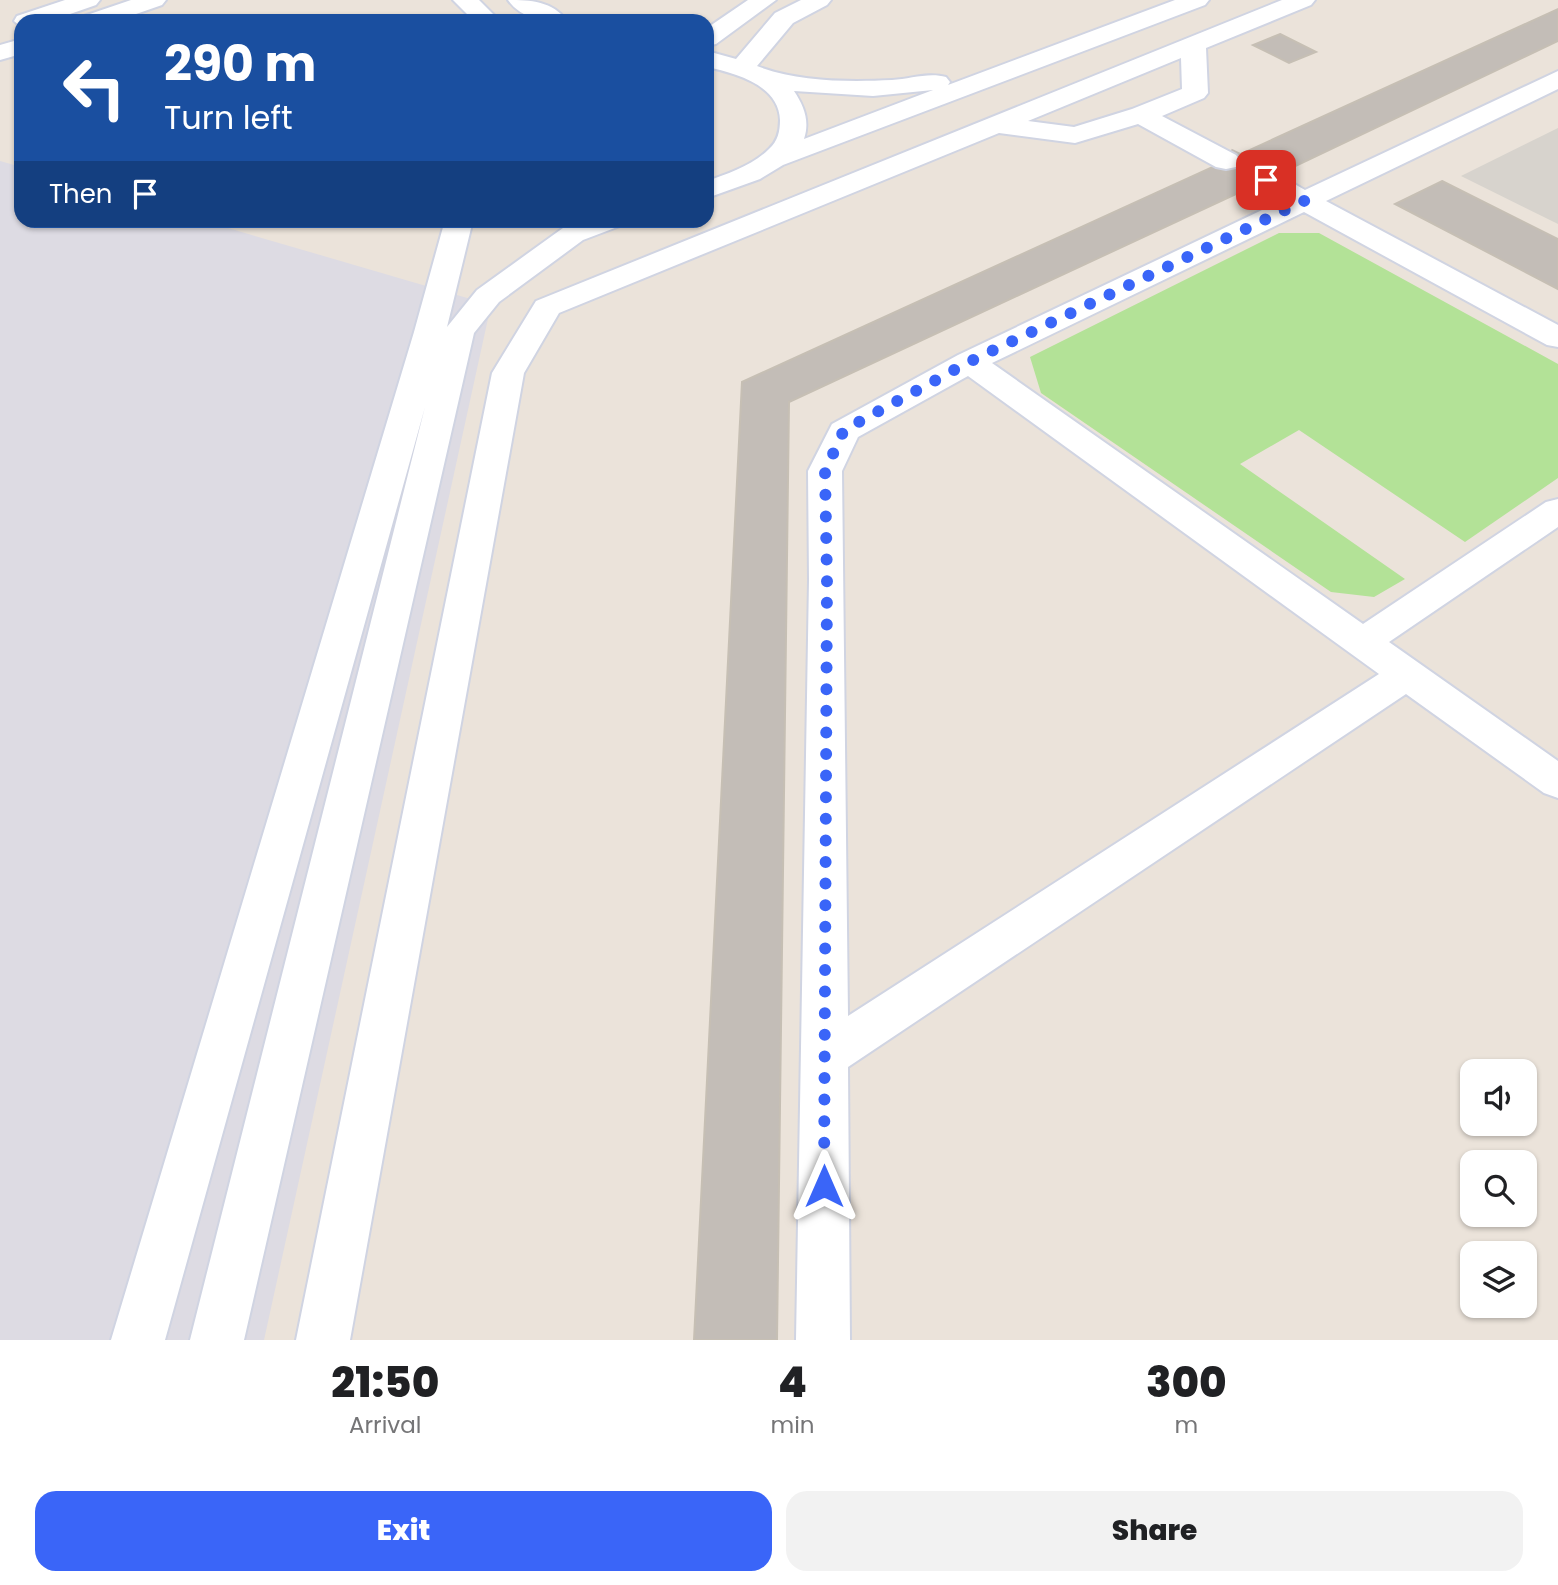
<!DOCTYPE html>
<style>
body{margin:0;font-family:Poppins,sans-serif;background:#f2f2f2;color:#202124;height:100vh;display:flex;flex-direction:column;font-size:26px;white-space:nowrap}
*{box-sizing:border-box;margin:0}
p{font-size:23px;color:#757577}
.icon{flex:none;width:38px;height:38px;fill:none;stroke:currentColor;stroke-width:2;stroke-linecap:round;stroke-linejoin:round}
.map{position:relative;height:1340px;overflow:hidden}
.drawer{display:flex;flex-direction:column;background:#fff;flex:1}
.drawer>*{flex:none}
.banner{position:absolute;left:14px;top:14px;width:700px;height:214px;border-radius:21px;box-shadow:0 2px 5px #0004;background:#1a4fa0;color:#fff;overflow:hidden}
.tools{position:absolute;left:1460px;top:1059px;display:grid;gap:14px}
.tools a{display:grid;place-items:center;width:77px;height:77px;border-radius:14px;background:#fff;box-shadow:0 2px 5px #0004;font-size:35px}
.pin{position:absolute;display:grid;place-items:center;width:60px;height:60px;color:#fff;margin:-30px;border-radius:14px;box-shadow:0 4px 10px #0006}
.me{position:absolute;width:77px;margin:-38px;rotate:0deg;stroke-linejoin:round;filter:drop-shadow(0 0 5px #0008)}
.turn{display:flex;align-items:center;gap:24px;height:147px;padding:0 35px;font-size:32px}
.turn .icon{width:91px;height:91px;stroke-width:2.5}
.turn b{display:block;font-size:49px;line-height:60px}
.then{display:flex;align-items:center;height:66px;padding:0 35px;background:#0003;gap:14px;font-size:26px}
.eta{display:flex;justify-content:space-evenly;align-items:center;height:119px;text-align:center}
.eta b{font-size:42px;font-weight:800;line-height:49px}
.primary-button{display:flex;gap:14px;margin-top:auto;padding:14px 35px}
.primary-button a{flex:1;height:80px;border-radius:21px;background:#3a65f8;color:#fff;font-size:28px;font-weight:800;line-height:80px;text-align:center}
.primary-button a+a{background:#f2f2f2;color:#202124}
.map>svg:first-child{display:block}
.industrial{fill:#dddbe3}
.green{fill:#b3e297}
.plaza{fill:#d7d3cd}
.building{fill:#c3bdb7;stroke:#c6bfb4;stroke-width:2}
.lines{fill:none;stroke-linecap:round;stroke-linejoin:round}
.minor-tunnel{stroke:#c4beb7;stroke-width:27;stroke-dasharray:27 14;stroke-linecap:butt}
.minor-casing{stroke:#d0d4e2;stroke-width:4}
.minor{fill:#fff;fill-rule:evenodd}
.route{stroke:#3a65f8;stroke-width:12;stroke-dasharray:0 21.6}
</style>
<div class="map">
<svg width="1558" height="1340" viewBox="0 0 1558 1340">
<rect width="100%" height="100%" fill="#ebe3da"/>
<path class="industrial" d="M0,161L21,167V220L204,221L491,305L264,1340H0Z"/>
<path class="green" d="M1279,233H1319L1558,364V478L1465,542L1299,430L1240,464L1405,579L1374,597L1331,592L1041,393L1030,357Z"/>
<path class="plaza" d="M1558,128V224L1461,176Z"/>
<path class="building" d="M1558,9V41L1266,180L789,402L777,1340H694L742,382Z
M1280,34L1316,52L1289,63L1253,45Z
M1442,181L1558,239V289L1395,204Z"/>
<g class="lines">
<path class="minor-tunnel" d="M1226,161L1266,180"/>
<defs>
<path id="minor" d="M65,0H100L96,5L50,21H21V27L14,21L17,16Z
M131,0H166L162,5L116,21H81L84,16Z
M453,0H479L500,21H474Z
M508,0C530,0 553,1 567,21C545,21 522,20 508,0Z
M748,0H776L716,44L707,46V28Z
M801,0H831L827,5L793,23L757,66C797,82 849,82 892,80C910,79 929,72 946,77L950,82L948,85L1175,0H1209L1205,5L783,165L760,179L707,198V181C728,174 753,165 769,149C778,141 780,131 780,120C779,85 735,73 707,67V51L736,59L775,13ZM933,90L804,139C810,121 804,106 794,91L873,96Z
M1282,0H1315L1311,5L1206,48L1208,93L1204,98L1162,116L1236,155L1240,161L1236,167L1226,169L1216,167L1138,124L1075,143L999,133L559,313L524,373L350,1340H296L492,373L536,301ZM1181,58L1182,89L1132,109L1074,127L1028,121Z
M21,39V54L0,60V45Z
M1558,71V89L1326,201L1558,325V347L1547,345L1304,212L992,363L1363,624L1546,502L1558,499V527L1389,642L1558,761V798L1544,793L1406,694L848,1067L850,1340H796L809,580L808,471L832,424L958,355L1283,200L1256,186L1252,180L1256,174C1275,170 1289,181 1305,190ZM968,376L1379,674L848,1016L842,471L858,437Z
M445,220H473L447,327L477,290L563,228L582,220H624L620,226L583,240L499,302L474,333L244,1340H190L425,407L165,1340H111L414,332Z"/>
</defs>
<use href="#minor" class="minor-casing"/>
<use href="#minor" class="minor"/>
</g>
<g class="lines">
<path class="route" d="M824,1186L827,580L825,471L844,430L969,362L1306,200L1266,180"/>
</g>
</svg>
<div class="tools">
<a><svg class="icon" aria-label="sound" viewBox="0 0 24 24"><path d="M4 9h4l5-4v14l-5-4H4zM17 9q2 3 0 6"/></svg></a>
<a><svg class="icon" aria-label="search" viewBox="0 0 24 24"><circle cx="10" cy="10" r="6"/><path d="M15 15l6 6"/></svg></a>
<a><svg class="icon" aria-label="layers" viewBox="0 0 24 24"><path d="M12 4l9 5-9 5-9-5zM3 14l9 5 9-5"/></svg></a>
</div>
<div class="pin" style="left:1266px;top:180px;background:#d93025"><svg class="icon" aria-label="arrive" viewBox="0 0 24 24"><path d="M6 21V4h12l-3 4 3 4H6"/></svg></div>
<svg class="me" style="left:824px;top:1186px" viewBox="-20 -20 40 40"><path d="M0-17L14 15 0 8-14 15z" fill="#3a65f8" stroke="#fff" stroke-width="4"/></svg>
<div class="banner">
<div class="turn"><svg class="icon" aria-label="left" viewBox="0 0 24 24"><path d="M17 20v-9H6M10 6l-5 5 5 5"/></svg><div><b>290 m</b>Turn left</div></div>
<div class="then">Then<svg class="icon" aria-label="arrive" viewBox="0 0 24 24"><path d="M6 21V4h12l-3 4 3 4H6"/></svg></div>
</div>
</div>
<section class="drawer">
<div class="eta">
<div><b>21:50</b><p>Arrival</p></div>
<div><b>4</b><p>min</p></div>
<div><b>300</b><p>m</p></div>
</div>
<div class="primary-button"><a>Exit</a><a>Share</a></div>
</section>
